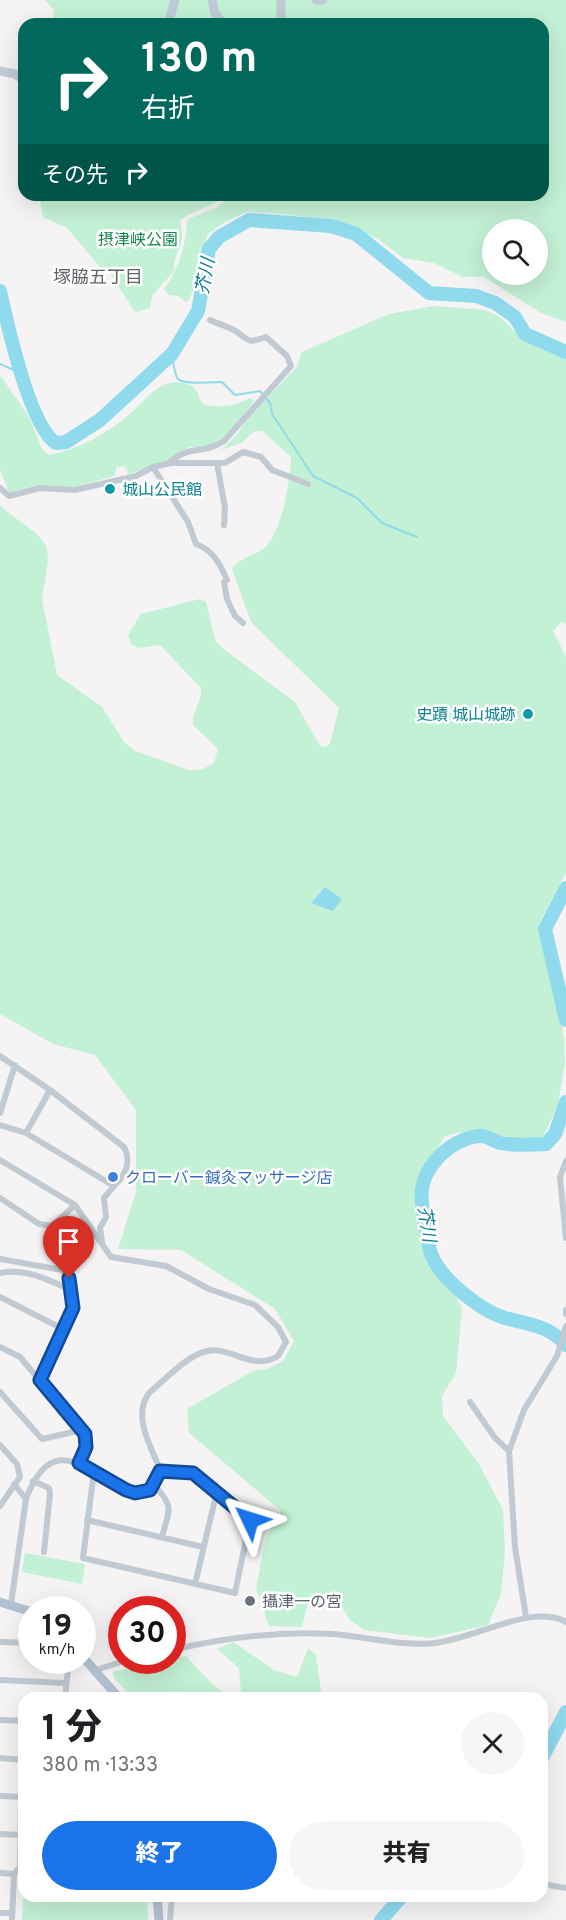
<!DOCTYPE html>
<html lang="ja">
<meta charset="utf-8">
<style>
body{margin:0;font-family:Overpass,"Noto Sans JP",sans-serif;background:#f6f6f6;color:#202124;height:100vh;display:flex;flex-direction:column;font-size:22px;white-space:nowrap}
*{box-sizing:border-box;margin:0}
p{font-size:20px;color:#757577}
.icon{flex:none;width:33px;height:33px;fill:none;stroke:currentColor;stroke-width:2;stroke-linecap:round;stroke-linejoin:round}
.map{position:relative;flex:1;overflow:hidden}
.details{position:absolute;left:18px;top:1692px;width:530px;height:210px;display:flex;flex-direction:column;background:#fff;border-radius:18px;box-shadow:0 6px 24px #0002}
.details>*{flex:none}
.top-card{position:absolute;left:18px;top:18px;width:531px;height:183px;border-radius:18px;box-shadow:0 6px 24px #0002;background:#00695c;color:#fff;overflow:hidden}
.buttons{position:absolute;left:482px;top:219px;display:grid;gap:12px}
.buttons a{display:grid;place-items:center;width:66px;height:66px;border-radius:50%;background:#fff;box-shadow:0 6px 24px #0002;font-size:30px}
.speed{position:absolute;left:18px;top:1596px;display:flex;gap:12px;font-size:30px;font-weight:700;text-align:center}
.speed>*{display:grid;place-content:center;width:78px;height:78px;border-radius:50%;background:#fff;box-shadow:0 6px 24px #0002;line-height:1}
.speed small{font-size:15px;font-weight:400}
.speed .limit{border:9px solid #d22;background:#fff;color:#111}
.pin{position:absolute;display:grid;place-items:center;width:51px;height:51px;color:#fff;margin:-62px -26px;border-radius:50% 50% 50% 0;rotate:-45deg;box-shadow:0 0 6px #0007}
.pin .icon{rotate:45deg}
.me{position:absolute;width:66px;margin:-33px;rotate:311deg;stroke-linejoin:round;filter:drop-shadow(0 0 4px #0008)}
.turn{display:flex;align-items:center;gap:21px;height:126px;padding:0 24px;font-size:27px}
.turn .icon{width:78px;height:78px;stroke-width:2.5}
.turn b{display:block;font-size:42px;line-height:51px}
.then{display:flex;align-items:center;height:57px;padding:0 24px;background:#0003;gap:12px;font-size:22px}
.round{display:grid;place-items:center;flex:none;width:63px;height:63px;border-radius:32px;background:#f6f6f6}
.head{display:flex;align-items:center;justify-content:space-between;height:102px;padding:0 24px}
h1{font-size:36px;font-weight:800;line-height:45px}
.cta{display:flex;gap:12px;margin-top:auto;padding:12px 24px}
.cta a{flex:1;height:69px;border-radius:36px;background:#1a73e8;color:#fff;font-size:24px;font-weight:800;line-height:69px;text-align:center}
.cta a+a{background:#f6f6f6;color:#202124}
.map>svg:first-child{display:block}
.green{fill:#c3f1d5;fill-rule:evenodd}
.water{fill:#90daee}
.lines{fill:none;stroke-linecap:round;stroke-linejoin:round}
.stream{stroke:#90daee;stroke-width:2}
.river{stroke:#90daee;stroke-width:14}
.street{stroke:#c1cad2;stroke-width:6}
.secondary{stroke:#c1cbd6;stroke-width:9}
.primary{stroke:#b3c2d1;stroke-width:9}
.route-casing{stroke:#114b97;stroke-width:15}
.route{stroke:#1a73e8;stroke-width:10}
.culture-dot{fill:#0f9aa8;stroke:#fff;stroke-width:2}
.shop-dot{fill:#3f7fe0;stroke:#fff;stroke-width:2}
.worship-dot{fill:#6b7280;stroke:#fff;stroke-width:2}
.labels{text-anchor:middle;stroke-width:5;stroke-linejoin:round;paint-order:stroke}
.park-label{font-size:16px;fill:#17864f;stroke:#fff}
.culture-label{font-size:16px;fill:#0d838f;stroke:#fff;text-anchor:start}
.shop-label{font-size:16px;fill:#366cbe;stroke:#fff;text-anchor:start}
.worship-label{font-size:16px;fill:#5b616d;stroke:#fff;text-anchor:start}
.water-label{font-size:18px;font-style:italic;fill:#0c7c9b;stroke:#fff}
.neighbourhood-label{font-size:18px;fill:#5f6368;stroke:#fff}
</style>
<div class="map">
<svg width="566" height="1920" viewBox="0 0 566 1920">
<rect width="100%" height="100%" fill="#f5f3f3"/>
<path class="green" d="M45,0H566V322L541,313L484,277H463L434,263L403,258L378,239L335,220L272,213L246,212L225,222L207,235L194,289L187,303L178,296L169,295L164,289C179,269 186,245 187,220C204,211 213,213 227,199V195H543V24H53L54,10ZM492,230H537V274H492Z
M39,195H223C213,209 196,207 180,221C187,247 173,250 174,271L152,296L150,308L135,312L108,270L99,266L67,228L43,217Z
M434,306L485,310L500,317L523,340L566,359V624L561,622L553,631L566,657V872L540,922L564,1038L565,1063L558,1105L543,1137C510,1146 477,1122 444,1137L417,1186L416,1211L431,1266L453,1291L462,1308L456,1373L442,1396L443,1416L479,1464L503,1510L505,1552L501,1594L488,1625L430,1638L364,1630L349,1619L335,1594L308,1603L302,1627L269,1626L256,1588L266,1537L281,1511L189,1433L187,1409L253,1371L267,1369L283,1361L294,1341L275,1309L181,1250L118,1249L136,1192V1110L95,1055L53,1044L0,1014V506L38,535L47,548L48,560L42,599L57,675L102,707L124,742L135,751L189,770H201L214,763L218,749L193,725C192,710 202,703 201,688L160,645L138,648L131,644L128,635L141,614L200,599L206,602L215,640L222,648L295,702L320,746L325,747L330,744L339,708L251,622L232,569C238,558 253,556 263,549C281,536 291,478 291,457L262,431H255L241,443L221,450L237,435L248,417L297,367L302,352L389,314Z
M0,375L29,417L42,449L49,455C80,449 108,433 132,412C141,404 149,393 160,387C169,381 182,381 191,386C199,390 198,398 203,404C219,409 235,406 250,398L254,401L230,432L221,439L204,447H189L163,463L129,474L124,466L117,467L114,476L75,487L38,485L9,493L0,470Z
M25,1553L85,1564L82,1584L22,1572Z
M233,1642L274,1670L297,1677L308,1648L316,1655L322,1698H133L115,1679L112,1672L186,1656L213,1685L229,1696L241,1691L239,1668L217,1649Z
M24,1882V1896H147L148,1920H22Z"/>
<path class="water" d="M325,887L342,899L333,911L311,903Z"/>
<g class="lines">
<path class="stream" d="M172,354C173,360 174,374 178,379C184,385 213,382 222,382L235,395L260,391L270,403L272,414L313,476L357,498L382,523L417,537
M0,364L23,374"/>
<path class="river" d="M0,291C7,323 30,427 56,443L66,442L100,420L172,354L198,311L209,249L219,237L249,220L331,226L356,234L429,293L476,296L495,303L515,317L525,334L566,352
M566,888L545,929L566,1020
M566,1102L555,1134L546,1144C531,1145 515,1146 500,1143C493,1141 487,1135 479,1136C448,1139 417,1172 422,1202C424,1219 426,1240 432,1256C442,1280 481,1311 505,1318C528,1324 550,1326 566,1345
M542,1758L566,1712
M381,1920L402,1896"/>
<path class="street" d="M169,463C190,444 202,455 224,441L291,366L287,356L266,337C249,343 250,342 237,332C230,327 218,324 210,320
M217,463L225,508L224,525
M153,467L188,522L196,544C213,550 220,564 227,580L224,582L227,599L235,616L243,623
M0,488L9,496L40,488L75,490L136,476L153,467L171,463H225L243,452L261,457L272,470L308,484
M0,1056L50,1090L124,1147C132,1162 125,1176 114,1186
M0,1113L15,1065
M0,1125L26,1133L114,1186L104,1198L106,1217L100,1228L102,1242
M26,1133L50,1090
M0,1160L75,1205
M566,1161L560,1177L566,1238
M0,1198L39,1224L52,1226L75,1205L111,1257L166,1266L209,1289L255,1305L278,1327L286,1342L278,1356C252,1372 232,1346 207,1351C186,1356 166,1379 150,1392C131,1414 151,1448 161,1471L150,1490C104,1504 60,1410 26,1499
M0,1259L62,1270L69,1278L73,1308L41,1380
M0,1273C26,1268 47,1279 71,1290
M0,1297L63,1329
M566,1310V1314
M0,1347L20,1357L85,1434L86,1447L79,1463
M0,1392L42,1439L82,1430
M470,1402L495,1438L509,1451
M0,1445L17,1464L20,1477L0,1506
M94,1471L83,1558L235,1593L250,1520L193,1473L161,1471
M33,1481L49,1488L50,1494L44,1552
M155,1486C175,1508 169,1509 162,1537
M87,1520L203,1547
M195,1584L217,1491
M11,1604L26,1499L14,1484
M526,1617L515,1547L509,1451L524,1410L557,1356L566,1326
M0,1642L32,1643
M172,1650C223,1638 279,1631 331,1634C365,1636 401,1647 435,1643C475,1639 531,1603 566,1622
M96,1670L127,1660
M0,1680L66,1683
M65,1698L69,1660
M0,1720L24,1721
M0,1758L24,1760
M0,1796L23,1797
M0,1834L20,1835
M0,1873L14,1874
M542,1884L566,1888
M0,1913H12
M12,1920L14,1874L20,1867L21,1797
M170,1920L172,1896"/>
<path class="secondary" d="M212,0L215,13L223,24
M281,0V24
M316,0H323
M168,24L175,0
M0,71L15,74L24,80"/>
<path class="primary" d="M0,1602L32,1612
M82,1656L119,1698
M157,1896L159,1920"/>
</g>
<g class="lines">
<defs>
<path id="route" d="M69,1278L73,1308L40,1380L85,1434L86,1447L79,1463L126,1490L135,1493L150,1490L160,1471L193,1473L250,1520"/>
</defs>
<use href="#route" class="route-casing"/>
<use href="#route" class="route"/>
</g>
<g class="culture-dot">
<circle cx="110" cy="489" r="6"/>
<circle cx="528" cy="714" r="6"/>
</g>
<circle class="shop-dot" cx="113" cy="1177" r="6"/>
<circle class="worship-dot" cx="250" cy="1601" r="6"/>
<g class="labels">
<g class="park-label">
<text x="138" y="245">摂津峡公園</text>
</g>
<g class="culture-label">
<text x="122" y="495">城山公民館</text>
<text x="516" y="720" text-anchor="end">史蹟 城山城跡</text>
</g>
<g class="shop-label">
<text x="125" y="1183">クローバー鍼灸マッサージ店</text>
</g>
<g class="worship-label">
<text x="262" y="1607">攝津一の宮</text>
</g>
<g class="water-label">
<text transform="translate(205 276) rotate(-80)" y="6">芥川</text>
<text transform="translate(427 1224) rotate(81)" y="6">芥川</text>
</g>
<g class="neighbourhood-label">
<text x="98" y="283">塚脇五丁目</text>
</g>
</g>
</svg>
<div class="buttons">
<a><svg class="icon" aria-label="search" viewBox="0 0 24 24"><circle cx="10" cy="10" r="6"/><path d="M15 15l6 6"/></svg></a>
</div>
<div class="speed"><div>19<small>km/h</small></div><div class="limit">30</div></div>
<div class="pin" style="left:69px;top:1278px;background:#d93025"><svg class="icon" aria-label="arrive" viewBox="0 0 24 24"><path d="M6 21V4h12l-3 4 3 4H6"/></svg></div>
<svg class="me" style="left:250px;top:1520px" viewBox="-20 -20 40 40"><path d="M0-17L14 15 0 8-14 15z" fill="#1a73e8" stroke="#fff" stroke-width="4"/></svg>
<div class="top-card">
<div class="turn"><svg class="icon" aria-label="right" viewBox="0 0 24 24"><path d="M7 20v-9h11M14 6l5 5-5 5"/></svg><div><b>130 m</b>右折</div></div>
<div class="then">その先<svg class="icon" aria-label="right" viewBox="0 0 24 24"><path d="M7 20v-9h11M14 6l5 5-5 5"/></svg></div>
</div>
<section class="details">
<div class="head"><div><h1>1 分</h1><p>380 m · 13:33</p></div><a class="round"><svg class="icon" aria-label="close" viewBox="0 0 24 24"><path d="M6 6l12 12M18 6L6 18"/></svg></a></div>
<div class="cta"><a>終了</a><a>共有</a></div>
</section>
</div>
